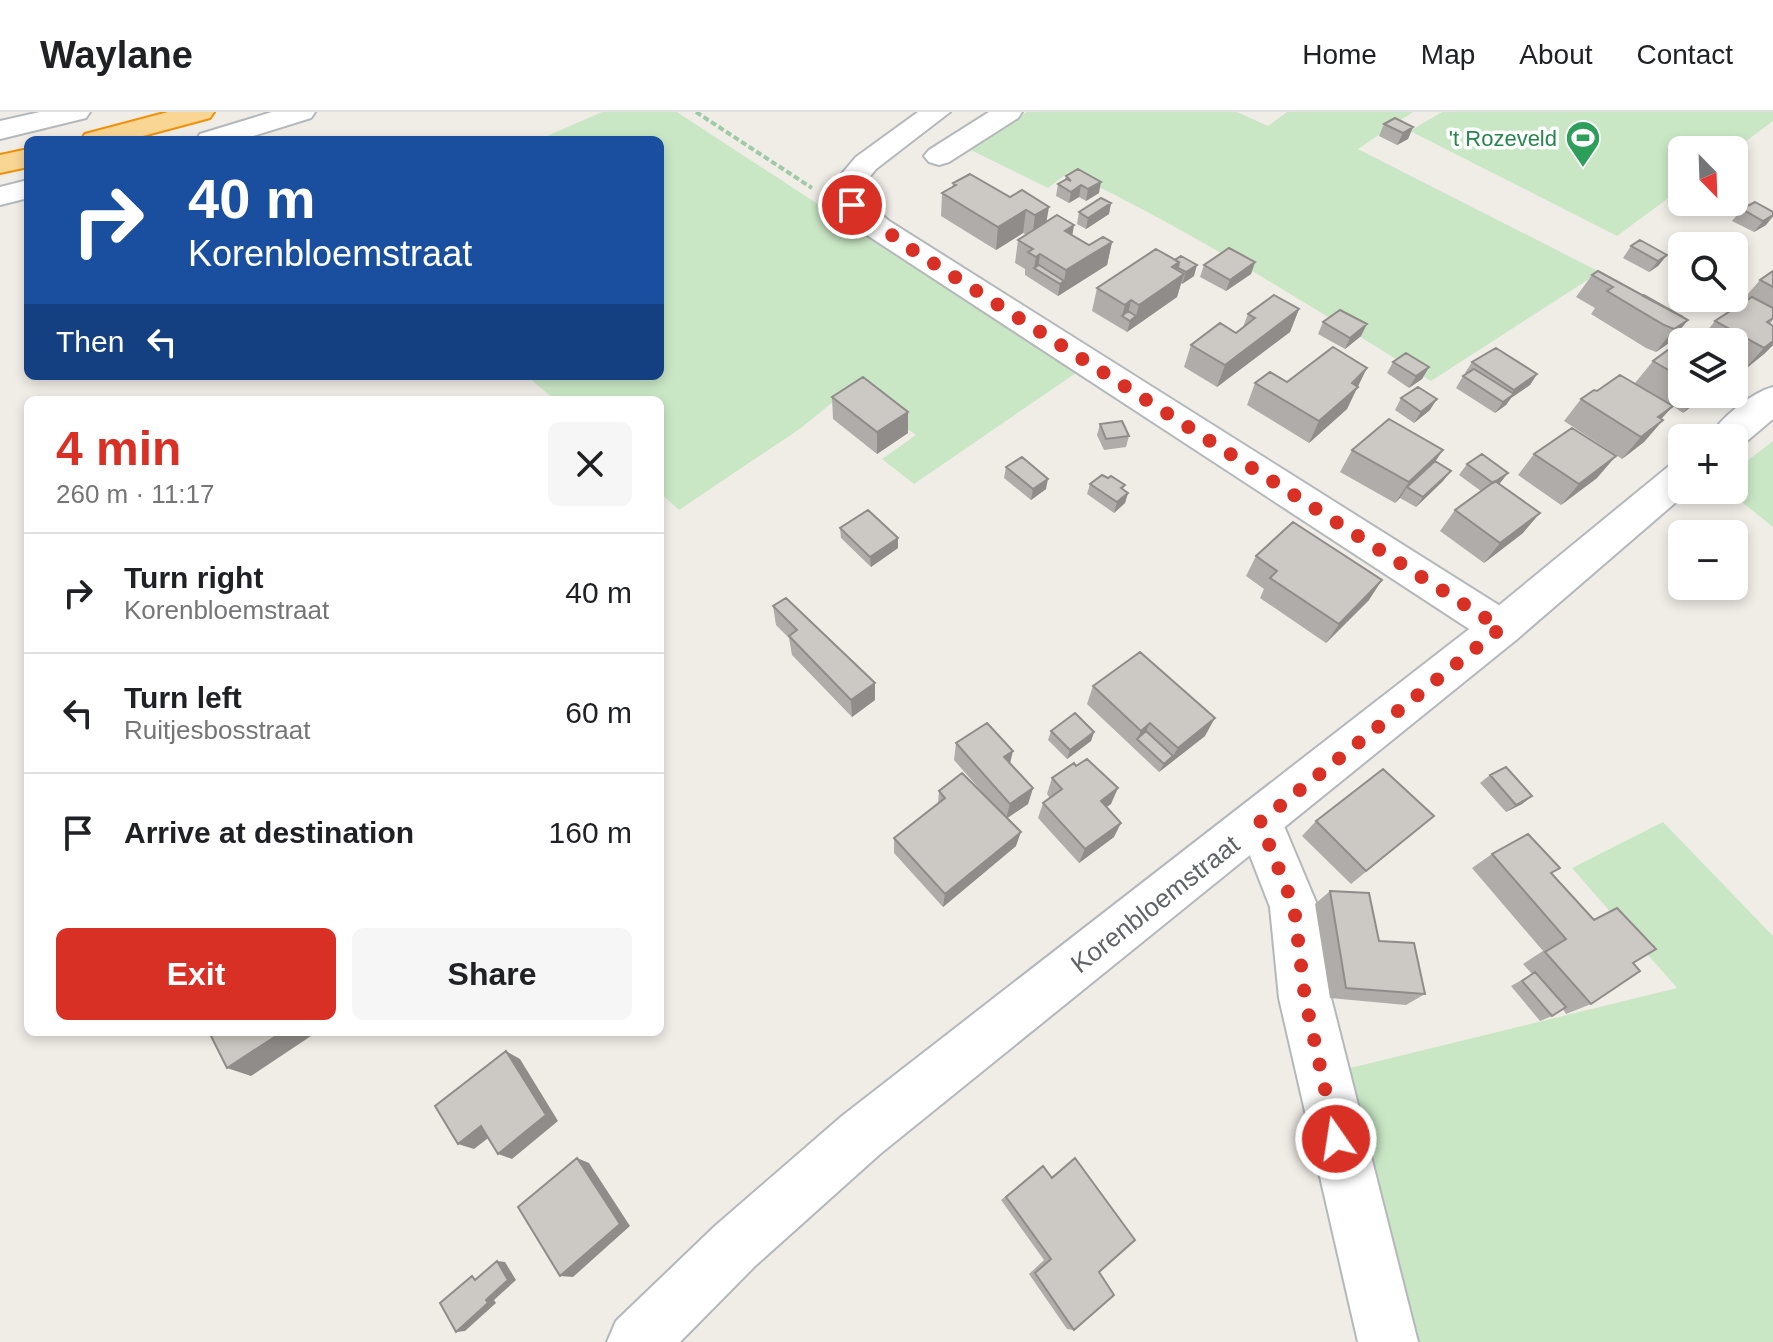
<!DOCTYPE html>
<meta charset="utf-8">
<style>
body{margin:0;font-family:Arial,sans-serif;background:#f6f6f6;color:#202124;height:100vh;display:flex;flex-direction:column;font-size:30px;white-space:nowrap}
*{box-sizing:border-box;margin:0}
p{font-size:26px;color:#757577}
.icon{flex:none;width:44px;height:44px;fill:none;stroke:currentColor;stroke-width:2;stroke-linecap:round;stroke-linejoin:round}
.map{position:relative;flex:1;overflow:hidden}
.details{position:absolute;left:24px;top:284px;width:640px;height:640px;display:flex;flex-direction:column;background:#fff;border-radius:12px;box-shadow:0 4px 12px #0003}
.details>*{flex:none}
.guide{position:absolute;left:24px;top:24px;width:640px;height:244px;border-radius:12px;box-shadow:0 4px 12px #0003;background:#1a4fa0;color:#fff;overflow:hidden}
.needle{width:52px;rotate:157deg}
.fabs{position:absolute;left:1668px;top:24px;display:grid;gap:16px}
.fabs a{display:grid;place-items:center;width:80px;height:80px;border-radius:12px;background:#fff;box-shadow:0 4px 12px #0003;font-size:40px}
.pin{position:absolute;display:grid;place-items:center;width:68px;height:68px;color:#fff;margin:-34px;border:4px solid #fff;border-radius:50%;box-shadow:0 2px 8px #0007}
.me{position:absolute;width:88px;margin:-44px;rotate:347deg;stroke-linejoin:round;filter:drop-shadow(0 0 6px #0008)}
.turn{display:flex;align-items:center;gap:28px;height:168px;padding:0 32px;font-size:36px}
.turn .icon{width:104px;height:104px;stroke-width:2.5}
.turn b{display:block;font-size:56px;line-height:68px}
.then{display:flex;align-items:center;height:76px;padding:0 32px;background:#0003;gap:16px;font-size:30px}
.round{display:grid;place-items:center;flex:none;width:84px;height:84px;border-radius:12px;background:#f6f6f6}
.head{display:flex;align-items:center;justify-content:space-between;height:136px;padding:0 32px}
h1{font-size:48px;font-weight:800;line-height:60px;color:#d93025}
.cta{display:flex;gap:16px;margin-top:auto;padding:16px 32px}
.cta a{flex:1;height:92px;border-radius:12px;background:#d93025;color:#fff;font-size:32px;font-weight:800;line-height:92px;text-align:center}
.cta a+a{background:#f6f6f6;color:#202124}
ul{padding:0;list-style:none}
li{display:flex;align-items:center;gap:24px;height:120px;padding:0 32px;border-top:2px solid #e0e0e0}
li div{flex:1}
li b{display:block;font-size:30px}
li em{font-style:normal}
header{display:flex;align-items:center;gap:48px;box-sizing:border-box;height:112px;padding:0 40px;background:#fff;border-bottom:2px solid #e0e0e0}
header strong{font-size:38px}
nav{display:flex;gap:44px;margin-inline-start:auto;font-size:28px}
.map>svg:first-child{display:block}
.green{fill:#c9e7c5}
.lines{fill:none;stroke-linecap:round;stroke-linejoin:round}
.street-casing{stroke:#b4b8bb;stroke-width:4}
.secondary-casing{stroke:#b4b7bb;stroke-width:4}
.highway-casing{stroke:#f19007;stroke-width:4}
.path{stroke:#9fcaa7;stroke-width:4;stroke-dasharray:6 3;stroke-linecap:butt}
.street{fill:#fff;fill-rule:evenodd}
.secondary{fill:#fff;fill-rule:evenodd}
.highway{fill:#fad695;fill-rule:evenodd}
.wall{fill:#afaca9}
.shaded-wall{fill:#8f8c89}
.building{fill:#ccc8c4;stroke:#8f8c89;stroke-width:2}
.route{stroke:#d93025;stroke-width:14;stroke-dasharray:0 25.2}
.labels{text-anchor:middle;stroke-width:7;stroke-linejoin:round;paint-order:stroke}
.far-leisure-label{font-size:22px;fill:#27864d;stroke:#fff;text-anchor:end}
.street-label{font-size:26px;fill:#5f6367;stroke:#fff}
</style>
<header>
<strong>Waylane</strong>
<nav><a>Home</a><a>Map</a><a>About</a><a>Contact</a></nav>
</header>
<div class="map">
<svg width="1773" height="1230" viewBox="0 0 1773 1230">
<rect width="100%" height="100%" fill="#f0ede7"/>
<path class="green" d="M602,0H677L1076,261L914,372L882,347L916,323L849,277L801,316L679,398L660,381V288H555L527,264H660V28H538Z
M1027,0H1237L1268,14L1287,0H1413L1358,37L1600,160L1431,269C1313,195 1195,121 1069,60L1048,76L969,37Z
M1442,0H1773V9L1734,38H1682V76L1617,124L1410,19Z
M1773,329V415L1727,378H1734V359Z
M1663,710L1773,824V1230H1408L1334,960L1677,876L1572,756Z"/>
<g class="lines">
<defs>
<path id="street" d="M40,0H90L86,6L0,27V9Z
M272,0H315L311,6L240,28H196L200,22Z
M918,0H950L876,57L863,73L867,90L889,109L1516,504L1522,516L1516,528L1501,533L1486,528L867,123L837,93L833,72L856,45Z
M989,0H1022L1018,6L949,50L939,53L929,50L924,44L929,38Z
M28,68V86L0,93V75Z
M1260,689L1276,695L1318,795L1331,886L1418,1230H1358L1279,886L1270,795L1237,710L1244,695Z"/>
<path id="secondary" d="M1773,275V307L1740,335L1734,337V326H1709C1720,306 1751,281 1773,275Z
M1682,350V378H1690L1516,528L880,1042L755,1154L680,1230H607L616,1209L715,1114L842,1004L1486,504L1669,354Z"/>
<path id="highway" d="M168,0H214L210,6L128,28H81L85,22Z
M28,37V55L0,61V43Z"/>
</defs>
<use href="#street" class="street-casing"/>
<use href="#secondary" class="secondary-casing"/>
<use href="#highway" class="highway-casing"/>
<path class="path" d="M696,0L812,76"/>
<use href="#street" class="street"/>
<use href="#secondary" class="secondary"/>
<use href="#highway" class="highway"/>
</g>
<path class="wall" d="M1384,12L1413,15L1408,27L1397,33L1379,24Z
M970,62L1046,110L1074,113L1072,123L1089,133L1112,130L1107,153L1058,184L1025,163V157L1015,151L1018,128L1027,123L1023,121L996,138L941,104L942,81L952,75L953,71Z
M1066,64L1099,81L1086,89L1079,85L1069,91L1056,84L1058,72L1065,68Z
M1111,91L1109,102L1086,117L1077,112L1079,100Z
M1742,97L1773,100V105L1766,113L1754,120L1732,109Z
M1631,134L1667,143L1658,154L1649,160L1623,146Z
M1175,148L1194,164L1182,172L1181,171L1177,185L1127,220L1092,199L1097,176Z
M1255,150L1251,162L1226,179L1200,165L1204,153Z
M1773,159V208L1770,212L1773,214V233L1764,242L1743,259L1734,253V230H1698L1715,209L1742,191L1741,190L1760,168Z
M1592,163L1682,205L1688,208L1669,231L1656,240L1646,236L1591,202L1595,196L1576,185Z
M1299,197L1290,220L1217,275L1184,255L1191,233L1236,221L1243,215L1248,202Z
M1323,210L1361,224L1345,237L1318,222Z
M1682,236V282H1707L1683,301L1673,294L1661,307L1663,308L1644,330L1622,347L1564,309L1581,287L1597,279L1635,271L1653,249Z
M1393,250L1429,255L1422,267L1409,276L1387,261Z
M1472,250L1537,262L1530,273L1511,286L1506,293L1495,301L1456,276L1463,264L1466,262L1465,261Z
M1287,270L1357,275L1347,297L1309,331L1247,293L1255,271Z
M832,285L908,321L877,342L833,307Z
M1401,286L1430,298L1414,311L1395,298Z
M1100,312L1129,324L1126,335L1104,338L1097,323Z
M1352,338L1435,350L1443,369L1416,395L1400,386L1395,391L1340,360Z
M1534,342L1597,366L1561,393L1518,363Z
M1467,352L1508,361L1499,372L1523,421L1484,451L1440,419L1455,398L1481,379L1459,363Z
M1006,355L1046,377L1031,388L1004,366Z
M1108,366L1125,373L1123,377L1128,381L1125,391L1114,401L1087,382L1090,372Z
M840,416L898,426V436L871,455L841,426Z
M1256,444L1369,488L1326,531L1260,486L1264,477L1246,464Z
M773,494L875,588L852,605L792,543L789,526L776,513Z
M1093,574L1205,624L1159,660L1087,592Z
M1051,619L1094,620L1091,629L1067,647L1048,628Z
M956,631L1010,651L1033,676L1028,692L1007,706L1016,734L943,795L894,741V726L938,692L939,679L989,688L954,648Z
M1490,663L1532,684L1522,692L1506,700L1480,671Z
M1052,666L1111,692L1106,695L1114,725L1079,751L1038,706L1043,691L1050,686L1047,682Z
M1434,704L1351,772L1302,724L1316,709Z
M1492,742L1551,762L1633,851L1591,892L1566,902L1563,897L1552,904L1540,909L1511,874L1532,862L1523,852L1543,839L1472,756Z
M1330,779L1379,829L1425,882L1406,893L1330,886L1315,792Z
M1075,1046L1099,1160L1074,1218L1067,1217L1029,1162L1044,1148L1001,1088L1043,1054L1051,1065Z"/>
<path class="shaded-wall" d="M1413,15L1408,27L1397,33L1403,21Z
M1101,70L1099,81L1086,89L1088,77Z
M1081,73L1079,85L1069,91L1071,80Z
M1111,91L1109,102L1086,117L1088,106Z
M1049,95L1045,118L1032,126L1035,103Z
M1026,98L1023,121L996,138L998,115Z
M1773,103L1766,113L1754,120L1763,109Z
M1074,113L1070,136L1065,119Z
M1112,130L1107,153L1058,184L1060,172L1064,169L1066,158Z
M1040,142L1038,159L1034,156L1036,145Z
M1667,143L1658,154L1649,160L1658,149Z
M1179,150L1174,169L1184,162L1177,185L1127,220L1130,209L1136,204L1139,193L1172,155Z
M1255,150L1251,162L1226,179L1230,168Z
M1197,153L1194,164L1182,172L1186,160Z
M1131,188L1127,207L1122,204L1125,193Z
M1299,197L1290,220L1217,275L1225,253Z
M1688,208L1669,231L1656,240L1674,217Z
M1367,212L1361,224L1345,237L1350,226Z
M1773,229V233L1764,242L1743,259L1764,236Z
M1429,255L1422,267L1409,276L1416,264Z
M1367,256L1347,297L1309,331L1319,309Z
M1537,262L1530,273L1511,286L1506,293L1495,301L1503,290L1509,285L1514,278Z
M1700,282H1707L1683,301Z
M1437,287L1430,298L1414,311L1421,300Z
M1673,294L1654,315L1663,308L1644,330L1622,347L1658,305Z
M908,300V321L877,342V320Z
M1443,338L1429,359L1407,375L1400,386L1395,391L1409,370Z
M1616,344L1597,366L1561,393L1579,372Z
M1451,359L1443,369L1416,395L1423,385Z
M1508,361L1500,371L1486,382L1494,371Z
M1048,367L1046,377L1031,388L1033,377Z
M1128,381L1125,391L1114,401L1117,390Z
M1540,401L1523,421L1484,451L1500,431Z
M898,426V436L871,455L870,445Z
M1382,468L1369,488L1326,531L1339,512Z
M875,571V588L852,605L851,588Z
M1215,606L1205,624L1159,660L1164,652L1173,644L1178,636Z
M1150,611L1142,628L1137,627L1141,619Z
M1094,620L1091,629L1067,647L1070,638Z
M1013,639L1009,656L1004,645Z
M1033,676L1028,692L1006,707L1010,692Z
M1118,676L1111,692L1094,704L1101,689Z
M1532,684L1522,692L1506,700L1516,693Z
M1121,711L1114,725L1079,751L1085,737Z
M1021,720L1016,734L943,795L945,782Z
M282,920H317L251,964L227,956Z
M506,939L520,947L558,1009L512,1047L498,1042Z
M481,1014L496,1020L474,1037L458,1032Z
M577,1046L589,1051L630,1114L573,1165L560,1164Z
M497,1149L505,1150L516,1168L494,1188L496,1191L465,1219L456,1220L486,1188Z"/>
<path class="building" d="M1395,6L1413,15L1403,21L1384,12Z
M1078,57L1101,70L1088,77L1081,73L1071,80L1058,72L1067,67L1071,69L1066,64Z
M970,62L1010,85L1022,78L1049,95L1035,103L1026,98L998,115L942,81L956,73L953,71Z
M1101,86L1111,91L1088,106L1079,100Z
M1755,90L1773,100V103L1763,109L1742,97Z
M1057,103L1074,113L1065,119L1089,133L1103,125L1112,130L1066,158L1040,142L1036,145L1028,140L1033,137L1018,128Z
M1640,128L1667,143L1658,149L1631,134Z
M1229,136L1255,150L1230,168L1204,153Z
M1156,137L1179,150L1172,155L1184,162L1139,193L1131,188L1125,193L1097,176Z
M1181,144L1197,153L1186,160L1178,156L1179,150L1175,148Z
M1039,153L1064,169L1060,172L1034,156Z
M1598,159L1688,208L1674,217L1664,213L1607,179L1613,175L1592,163Z
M1773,159V175L1760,168Z
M1274,183L1299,197L1225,253L1191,233L1220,211L1236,221L1255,206L1248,202Z
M1644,183L1683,205L1643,184Z
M1752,185L1773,196V206L1767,210L1773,214V229L1764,236L1715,209Z
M1340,198L1367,212L1350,226L1323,210Z
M1128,199L1136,204L1130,209L1122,204Z
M1676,232L1682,236V266L1653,249Z
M1333,235L1367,256L1352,271L1358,275L1319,309L1255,271L1270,260L1287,270Z
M1496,236L1537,262L1514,278L1472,250Z
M1406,241L1429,255L1416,264L1393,250Z
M1474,257L1514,282L1503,290L1463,264Z
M1620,263L1673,294L1658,305L1663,308L1641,325L1581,287L1594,278L1597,279Z
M863,265L908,300L877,320L832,285Z
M1418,275L1437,287L1421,300L1401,286Z
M1389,307L1443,338L1409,370L1352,338Z
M1122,309L1129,324L1106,327L1100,312Z
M1572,316L1616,344L1579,372L1534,342Z
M1482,342L1508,361L1493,371L1467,352Z
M1022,345L1048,367L1033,377L1006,355Z
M1435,349L1451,359L1423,385L1407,375Z
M1102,363L1108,366L1111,364L1125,373L1121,376L1128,381L1117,390L1090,372Z
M1495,369L1540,401L1500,431L1455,398Z
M868,398L898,426L870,445L840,416Z
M1293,410L1382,468L1339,512L1270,466L1277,459L1256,444Z
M786,486L875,571L851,588L789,524L797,518L773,494Z
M1140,540L1215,606L1178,636L1150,611L1141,619L1093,574Z
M1075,601L1094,620L1070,638L1051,619Z
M987,611L1013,639L1004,645L1033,676L1010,692L956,631Z
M1146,619L1173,644L1164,652L1137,627Z
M1087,647L1118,676L1101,689L1121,711L1085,737L1043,691L1062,677L1052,666L1074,651L1076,654Z
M1506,655L1532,684L1516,693L1490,663Z
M1383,657L1434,704L1366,759L1316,709Z
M962,661L1021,720L945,782L894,726L945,686L939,679Z
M1528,722L1560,756L1551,761L1594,808L1617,796L1656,837L1633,851L1640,859L1591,892L1545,840L1566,827L1492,742Z
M1330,779L1369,781L1379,829L1414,831L1425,882L1346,876Z
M1535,860L1566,895L1552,904L1522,869Z
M209,920H282L227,956Z
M506,939L546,1003L498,1042L481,1014L458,1032L435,994Z
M577,1046L620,1112L560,1164L518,1095Z
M1075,1046L1135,1128L1099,1160L1114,1183L1074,1218L1035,1161L1051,1147L1006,1085L1043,1054L1052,1066Z
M497,1149L508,1168L486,1188L488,1191L456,1220L440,1191L472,1164L475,1168Z"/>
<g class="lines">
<path class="route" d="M852,93L905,133L1501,516L1260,710L1294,795L1305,886L1336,1027"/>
</g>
<defs>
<symbol id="stadium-pin" viewBox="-11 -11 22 30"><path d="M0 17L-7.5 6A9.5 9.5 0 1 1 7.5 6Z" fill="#2e9e5b" stroke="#fff"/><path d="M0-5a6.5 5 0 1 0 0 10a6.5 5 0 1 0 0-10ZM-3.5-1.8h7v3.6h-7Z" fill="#fff"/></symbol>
</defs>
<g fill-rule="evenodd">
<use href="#stadium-pin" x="1563" y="6" width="40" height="54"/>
</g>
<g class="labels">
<g class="far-leisure-label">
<text x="1557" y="34">'t Rozeveld</text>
</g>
<g class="street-label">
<text transform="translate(1155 792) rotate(-38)" y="9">Korenbloemstraat</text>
</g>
</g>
</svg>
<div class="fabs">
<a><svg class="needle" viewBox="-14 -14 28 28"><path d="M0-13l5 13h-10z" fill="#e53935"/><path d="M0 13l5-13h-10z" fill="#757577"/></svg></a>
<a><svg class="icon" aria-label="search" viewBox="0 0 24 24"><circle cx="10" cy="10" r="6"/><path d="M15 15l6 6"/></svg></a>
<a><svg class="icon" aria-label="layers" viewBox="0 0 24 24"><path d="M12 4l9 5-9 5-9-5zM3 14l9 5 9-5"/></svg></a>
<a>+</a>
<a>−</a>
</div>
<div class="pin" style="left:852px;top:93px;background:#d93025"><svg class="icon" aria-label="arrive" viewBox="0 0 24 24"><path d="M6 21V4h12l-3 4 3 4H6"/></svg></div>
<svg class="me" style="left:1336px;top:1027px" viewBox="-20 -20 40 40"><circle r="17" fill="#d93025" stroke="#fff" stroke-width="3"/><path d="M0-11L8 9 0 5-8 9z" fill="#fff"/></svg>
<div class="guide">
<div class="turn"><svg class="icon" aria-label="right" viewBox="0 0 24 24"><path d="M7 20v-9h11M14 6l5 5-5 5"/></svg><div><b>40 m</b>Korenbloemstraat</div></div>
<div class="then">Then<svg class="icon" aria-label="left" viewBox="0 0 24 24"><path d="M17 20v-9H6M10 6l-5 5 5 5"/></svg></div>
</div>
<section class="details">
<div class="head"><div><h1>4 min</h1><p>260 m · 11:17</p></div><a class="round"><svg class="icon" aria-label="close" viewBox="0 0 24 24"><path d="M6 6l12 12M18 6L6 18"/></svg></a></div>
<ul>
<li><svg class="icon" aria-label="right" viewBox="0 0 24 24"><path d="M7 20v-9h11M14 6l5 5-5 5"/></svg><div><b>Turn right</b><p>Korenbloemstraat</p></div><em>40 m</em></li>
<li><svg class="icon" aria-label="left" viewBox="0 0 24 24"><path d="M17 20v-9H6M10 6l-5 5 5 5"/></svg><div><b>Turn left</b><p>Ruitjesbosstraat</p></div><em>60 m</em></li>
<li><svg class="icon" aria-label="arrive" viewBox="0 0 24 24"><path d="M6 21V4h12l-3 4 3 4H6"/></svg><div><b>Arrive at destination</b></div><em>160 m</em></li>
</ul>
<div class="cta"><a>Exit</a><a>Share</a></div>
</section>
</div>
